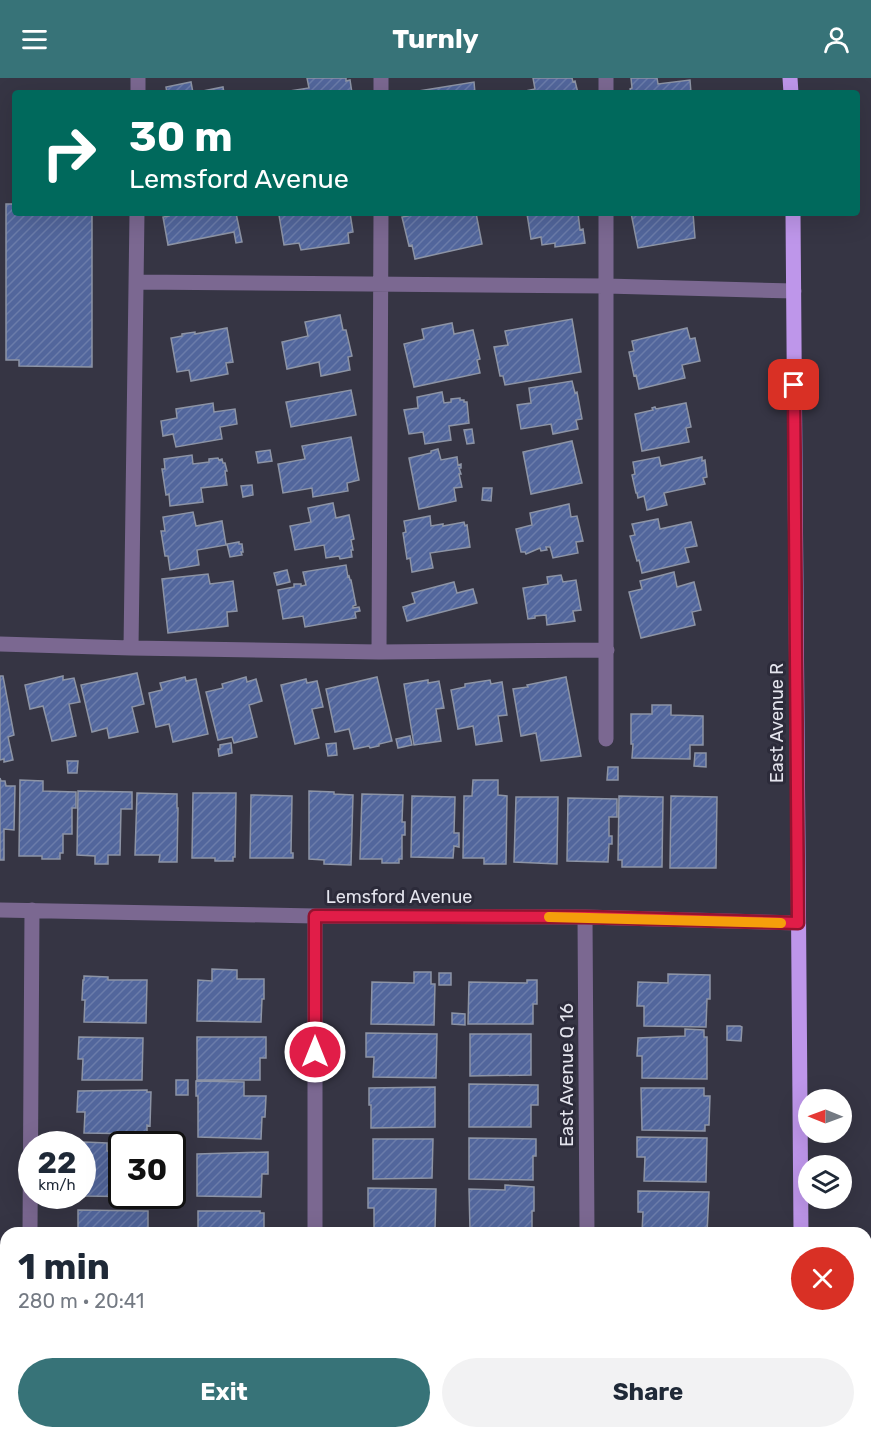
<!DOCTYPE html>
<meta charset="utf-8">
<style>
body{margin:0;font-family:Rubik,sans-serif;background:#f2f2f3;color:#1f2937;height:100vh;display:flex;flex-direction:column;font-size:22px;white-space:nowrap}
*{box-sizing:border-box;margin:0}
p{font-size:20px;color:#747a83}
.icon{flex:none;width:33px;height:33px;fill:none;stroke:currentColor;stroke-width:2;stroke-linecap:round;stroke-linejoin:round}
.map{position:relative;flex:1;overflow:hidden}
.drawer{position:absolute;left:0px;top:1149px;width:872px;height:212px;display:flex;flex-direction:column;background:#fff;border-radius:18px 18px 0 0;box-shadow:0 6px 24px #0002}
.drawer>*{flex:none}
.banner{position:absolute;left:12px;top:12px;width:848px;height:126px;border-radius:6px;box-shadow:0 6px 24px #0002;background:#00695c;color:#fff;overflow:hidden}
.needle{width:39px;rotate:271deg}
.buttons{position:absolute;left:798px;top:1011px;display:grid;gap:12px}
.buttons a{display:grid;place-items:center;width:54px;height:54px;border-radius:50%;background:#fff;box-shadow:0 6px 24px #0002;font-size:30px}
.speed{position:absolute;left:18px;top:1053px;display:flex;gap:12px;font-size:30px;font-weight:700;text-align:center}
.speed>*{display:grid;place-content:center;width:78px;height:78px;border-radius:50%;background:#fff;box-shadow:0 6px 24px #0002;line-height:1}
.speed small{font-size:15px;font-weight:400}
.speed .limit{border:3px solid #111;border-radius:9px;background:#fff;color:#111}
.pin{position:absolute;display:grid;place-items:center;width:51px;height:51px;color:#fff;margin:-26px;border-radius:12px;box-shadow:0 3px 9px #0006}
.me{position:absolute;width:66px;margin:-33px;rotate:0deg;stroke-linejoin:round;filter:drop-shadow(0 0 4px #0008)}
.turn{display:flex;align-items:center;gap:21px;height:126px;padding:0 18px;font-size:27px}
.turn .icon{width:78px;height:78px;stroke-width:2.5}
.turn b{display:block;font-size:42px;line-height:51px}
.round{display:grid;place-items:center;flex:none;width:63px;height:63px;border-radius:32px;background:#f2f2f3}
.summary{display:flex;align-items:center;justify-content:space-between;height:102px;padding:0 18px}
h1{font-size:36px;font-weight:700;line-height:45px}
.action{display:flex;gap:12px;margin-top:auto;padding:12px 18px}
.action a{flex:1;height:69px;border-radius:36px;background:#377378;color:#fff;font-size:24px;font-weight:700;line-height:69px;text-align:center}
.action a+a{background:#f2f2f3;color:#1f2937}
header{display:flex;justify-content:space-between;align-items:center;height:78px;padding:0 18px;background:#377378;color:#fff;font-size:27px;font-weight:700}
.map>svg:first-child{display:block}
.building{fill:url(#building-hatch);stroke:#8d94a5;stroke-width:1.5}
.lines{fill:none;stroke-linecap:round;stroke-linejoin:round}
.minor{stroke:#7b6891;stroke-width:15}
.major{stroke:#be96ea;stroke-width:15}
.route-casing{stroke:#92132f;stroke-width:15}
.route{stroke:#e11d48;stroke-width:10}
.slow{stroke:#f59e0b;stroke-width:10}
.labels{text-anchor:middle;stroke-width:6;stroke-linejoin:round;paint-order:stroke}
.street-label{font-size:18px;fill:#e4e4ed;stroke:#2c2b3a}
</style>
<header><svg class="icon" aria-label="menu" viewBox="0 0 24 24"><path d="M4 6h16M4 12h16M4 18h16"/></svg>Turnly<svg class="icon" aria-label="person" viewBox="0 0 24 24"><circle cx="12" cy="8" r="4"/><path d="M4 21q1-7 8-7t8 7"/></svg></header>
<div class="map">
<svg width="871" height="1360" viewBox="0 0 871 1360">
<defs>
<pattern id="building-hatch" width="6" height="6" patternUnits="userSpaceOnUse" patternTransform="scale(1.5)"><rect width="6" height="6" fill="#52669c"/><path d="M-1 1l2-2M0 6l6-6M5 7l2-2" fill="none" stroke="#6b7caa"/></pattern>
</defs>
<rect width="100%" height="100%" fill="#363544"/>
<path class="building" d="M307,0H346V3L350,2L352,15H290L289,13L309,10Z
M533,0H572L573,4L575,3L578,15H520V14L535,11Z
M631,0H657L658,6L690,2L691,15H631L630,11L632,10Z
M191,4L193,15L223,9L224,15H167L166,9Z
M474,4L475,15H406L431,11Z
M6,126H15V135H92V289L19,288V282H6Z
M168,135H236L242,164L236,165L234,154L168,167L163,139L169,138Z
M291,135H350L353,154L348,155L349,165L301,172L299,165L284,167L279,137Z
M407,135H476L482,166L415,181L412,167L409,168L402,139L408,138Z
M535,135H578L580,152L583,151L585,165L555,169V165L542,167L541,159L531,161L527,136Z
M631,135H693L695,160L638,170Z
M340,237L343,252H346L352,278L348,279L350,292L321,298L319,284L287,291L282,264L308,258L305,244Z
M572,241L581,294L505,307L503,298H500L494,269L508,267L505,253Z
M452,245L454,256L473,252L480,281L477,282L480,295L414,309L404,266L424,261L422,251Z
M227,250L233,284L226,285L228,296L191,303L189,292L177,294L171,260L182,258V256L195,254V256Z
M687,250L690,261L695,260L700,283L682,287L685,300L639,311L636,297L634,298L629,274L634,273L632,263Z
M572,303L575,315L577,314L582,341L576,342L578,351L553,356L551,346L521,351L517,327L531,325L529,310Z
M351,312L356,337L291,349L286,324Z
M442,314L444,325L451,324V321L460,320V322H464V324H467L469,345L449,348L451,362L425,366L423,354L409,356L404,332L418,330L417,319Z
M213,325L214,334L235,331L237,346L220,349L222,361L176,369L173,356L163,358L161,343L177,340L176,331Z
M686,325L691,349L686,350L689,364L642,373L635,336L653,332L652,330L655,329L656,331Z
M472,351L474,365L467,366L464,352Z
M351,359L359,402L347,405L348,413L313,419L312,410L283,415L278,386L305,381L302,368Z
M572,363L582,405L531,416L523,374Z
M438,371L441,382L457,379L458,387L461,386V390H459L461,396H459L462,409L454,410L456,423L419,431L409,380L431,375V373Z
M270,372L272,383L258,385L256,374Z
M192,377L193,386L209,384V381L218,380L219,382L222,381L223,385H225L227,393H225L227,407L201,410L203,424L170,428L169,416L166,417L162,391H165L164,381Z
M659,379L661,388L702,379V383L705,382L707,399L703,400L705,406L664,415L667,427L647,432L644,418L638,420L637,415H636L632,397L635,396L633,384Z
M252,407L253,417L243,419L241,408Z
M483,410H492L491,423L482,422Z
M333,425L336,440L349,437L354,461L351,462L353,472H351L352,479L340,481L339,478L326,480L324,467L295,472L290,448L311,444L308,430Z
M569,426L571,439L577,438L583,463L576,464L578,475L553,480L550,469H546L547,472L541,473L540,470L526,476L525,474H521L516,451L532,447L530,435Z
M193,434L196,448L222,443L226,467L197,472L199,487L170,492L168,478H165L161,453H165L163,439Z
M430,438L431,448L443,446V448L464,444L465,448L467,447L470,469L430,475L433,490L412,494L410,480L407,481L403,455L406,454L404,443Z
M658,441L660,451L691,444L697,468L685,470L689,484L642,495L639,482L637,483L630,458L635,457L632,446Z
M239,464V466H242L243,474H241L242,477L230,479L227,466Z
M346,487L348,499L349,498L350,502H351L356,527L353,528V530L359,529L360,533L355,534L356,540L305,549L303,538L283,541L278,512L294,509V506H301V508L306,507L303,494Z
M287,492L290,504L277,507L274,495Z
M674,494L677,509L694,504L701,532L692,534L695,547L641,560L629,514L642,511L640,503Z
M208,496L210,506L233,503L237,533L227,534L228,548L168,555L162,501Z
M561,497L563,504L576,502L581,532L573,533L575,543L547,547L546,537L535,538V540L528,541L523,510L548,506L547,499Z
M454,504L457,515L473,511L477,525L407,543L403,529L415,525L412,515Z
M137,595L144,626L132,629L138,654L109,660L107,650L92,654L81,607Z
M0,598H3L14,657L8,659L13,682L4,684V681L0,682Z
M63,598V602L74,600L80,624L69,626L76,658L52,663L43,628L30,631L25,607Z
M185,599L186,603L196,601L208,656L173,664L169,646L156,649L149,615L162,612L160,605Z
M246,599L247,604L256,601L262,623L249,627L257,659L234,665L232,659L218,662L206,614L223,610L222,606Z
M377,599L392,663L379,666V668L370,670L369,668L354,671L349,651L335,654L326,611Z
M566,599L581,678L541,683L536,655L521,658L513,611L528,609L527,607Z
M306,601L307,605L317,603L323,629L312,631L319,660L295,666L281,607Z
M428,602V605L439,603L444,630L436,631L441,663L414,667L404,606Z
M490,602L491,606L502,604L507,637L498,638L502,663L476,667L473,648L458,651L451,612L465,609V606Z
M652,627H671V637L703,638V667H690V681L632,680L633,666H631V636H652Z
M410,658L412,667L398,670L396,661Z
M231,665L232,675L219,678L218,671H220V667Z
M336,665L337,677L328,678L326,666Z
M695,675H706V689L694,688Z
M67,683H78L77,695H68Z
M608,689H618V702H607Z
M0,700L1,703H5L6,708H15L14,752L4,751V782H0Z
M20,702L43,703V713L76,714V730H72V756H63V775H60V781H42V778H19Z
M473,702H498V717L507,718L506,786H484V780H463L464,718H472Z
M78,713L132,714V731H121L120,777H108V786H95V778L77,777Z
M309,713L334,714V716L353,717L351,787L324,786V782L309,781Z
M137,715L177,716V730H178L177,784H159L160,777H135Z
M193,715H236L235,779H233V783H215V780H192Z
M362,716L403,717L402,744H405V757H402V781H399V785H382V781H360Z
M251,717L292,718L291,775H293V780H250Z
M412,718L455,719L454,755H459V769L454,768L453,780L411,779Z
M619,718L663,719L662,789H622V782H618Z
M671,718L717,719L716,790H670Z
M516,719H558L557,786L514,784Z
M568,720L617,721V739H609V758H612V766H609L608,784L567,783Z
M212,891L237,892V901H264V921H262L261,944L197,943L198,902L212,903Z
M414,894H431V906H435L434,947L371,946L372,904L414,905Z
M439,895H451V907H439Z
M668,896L710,897V921H707L706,949L644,948V928H637L638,904L668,905Z
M84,898L108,899V902H147L146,945L84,944L85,922H82L83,902H84Z
M527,902H537V926H533V946H468L469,904L527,905Z
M452,935L465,936V947L452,946Z
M727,948H740L742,949L741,963L727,962Z
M685,951L704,952V959H707V1001L642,1000V978H637L638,960L685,958Z
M366,955L437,956L436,1000L373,999L374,979H366Z
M470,956H531V997L470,998Z
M79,959L143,960L142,1002H82L83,981H78Z
M197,959H266V980H260V1002H197Z
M176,1002H188V1017H176Z
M196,1003L244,1004V1018H266L265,1039H262L261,1061L198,1059V1018H196Z
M469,1006L538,1007V1027H531V1049H469Z
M435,1009V1049L371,1050V1027H369V1010Z
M641,1010H704V1018H710L709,1047H705V1053L642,1052Z
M147,1012V1014H151L150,1048L147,1047V1056L84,1055L85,1034H77L78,1013Z
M637,1059L707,1060L706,1104L644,1103L645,1079H637Z
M469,1060L536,1061V1078H533V1102L469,1101Z
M373,1061H433L432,1100L373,1101Z
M84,1064L107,1065V1073H122V1118H148V1119L84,1118V1089L82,1088V1074H84Z
M268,1074V1096H262L261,1119L197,1118V1076Z
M505,1107L534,1109V1133H532V1152H470L469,1111L505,1112Z
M368,1110L436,1111L435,1153H374V1130H368Z
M638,1113L709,1114L707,1155L642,1154L643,1134H638Z
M78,1132L148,1133V1155H78Z
M198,1133H260V1135H264V1152H260V1155H198Z
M372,1354H436V1359H372Z
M469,1354H534L533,1360L469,1359Z
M643,1354H707V1360H643Z
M215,1355L263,1356V1360H215Z"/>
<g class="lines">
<path class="minor" d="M381,0V15
M606,0V15
M138,15V0
M606,135V661
M136,204L606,208L794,213
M0,566L131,570L379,574L607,572
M131,570L137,135
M379,574L381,135
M0,832L315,838L585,839L798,845
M315,838V1155
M585,839L587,1155
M30,1155L32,832
M866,1225H871
M316,1354V1360
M589,1354V1360
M29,1360V1354"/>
<path class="major" d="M790,0L791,15
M793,135L801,1155
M803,1354V1360"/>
</g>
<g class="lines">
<defs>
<path id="route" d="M315,974V838L585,839L798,845L794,307"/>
</defs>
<use href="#route" class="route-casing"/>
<use href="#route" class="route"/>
<path class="slow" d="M549,839L781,845"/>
</g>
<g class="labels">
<g class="street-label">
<text transform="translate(777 645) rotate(-90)" y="6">East Avenue R</text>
<text x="399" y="825">Lemsford Avenue</text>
<text transform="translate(567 997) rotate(-90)" y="6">East Avenue Q 16</text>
</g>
</g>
</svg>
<div class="buttons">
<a><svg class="needle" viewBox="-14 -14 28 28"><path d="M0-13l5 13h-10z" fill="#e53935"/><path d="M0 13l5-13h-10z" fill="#747a83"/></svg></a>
<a><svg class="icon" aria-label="layers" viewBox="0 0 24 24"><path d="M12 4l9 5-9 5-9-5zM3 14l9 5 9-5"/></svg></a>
</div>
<div class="speed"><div>22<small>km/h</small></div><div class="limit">30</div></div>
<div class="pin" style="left:794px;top:307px;background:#d93025"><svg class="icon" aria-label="arrive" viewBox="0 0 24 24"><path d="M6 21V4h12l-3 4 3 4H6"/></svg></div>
<svg class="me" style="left:315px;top:974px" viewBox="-20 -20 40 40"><circle r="17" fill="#e11d48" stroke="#fff" stroke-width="3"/><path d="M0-11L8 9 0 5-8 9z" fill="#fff"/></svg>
<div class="banner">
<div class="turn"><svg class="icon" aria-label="right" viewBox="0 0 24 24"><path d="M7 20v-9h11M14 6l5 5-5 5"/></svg><div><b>30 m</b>Lemsford Avenue</div></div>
</div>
<section class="drawer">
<div class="summary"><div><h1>1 min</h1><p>280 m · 20:41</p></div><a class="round" style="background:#d93025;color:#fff"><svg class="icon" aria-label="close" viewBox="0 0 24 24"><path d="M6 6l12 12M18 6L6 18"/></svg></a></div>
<div class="action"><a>Exit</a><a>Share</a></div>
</section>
</div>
